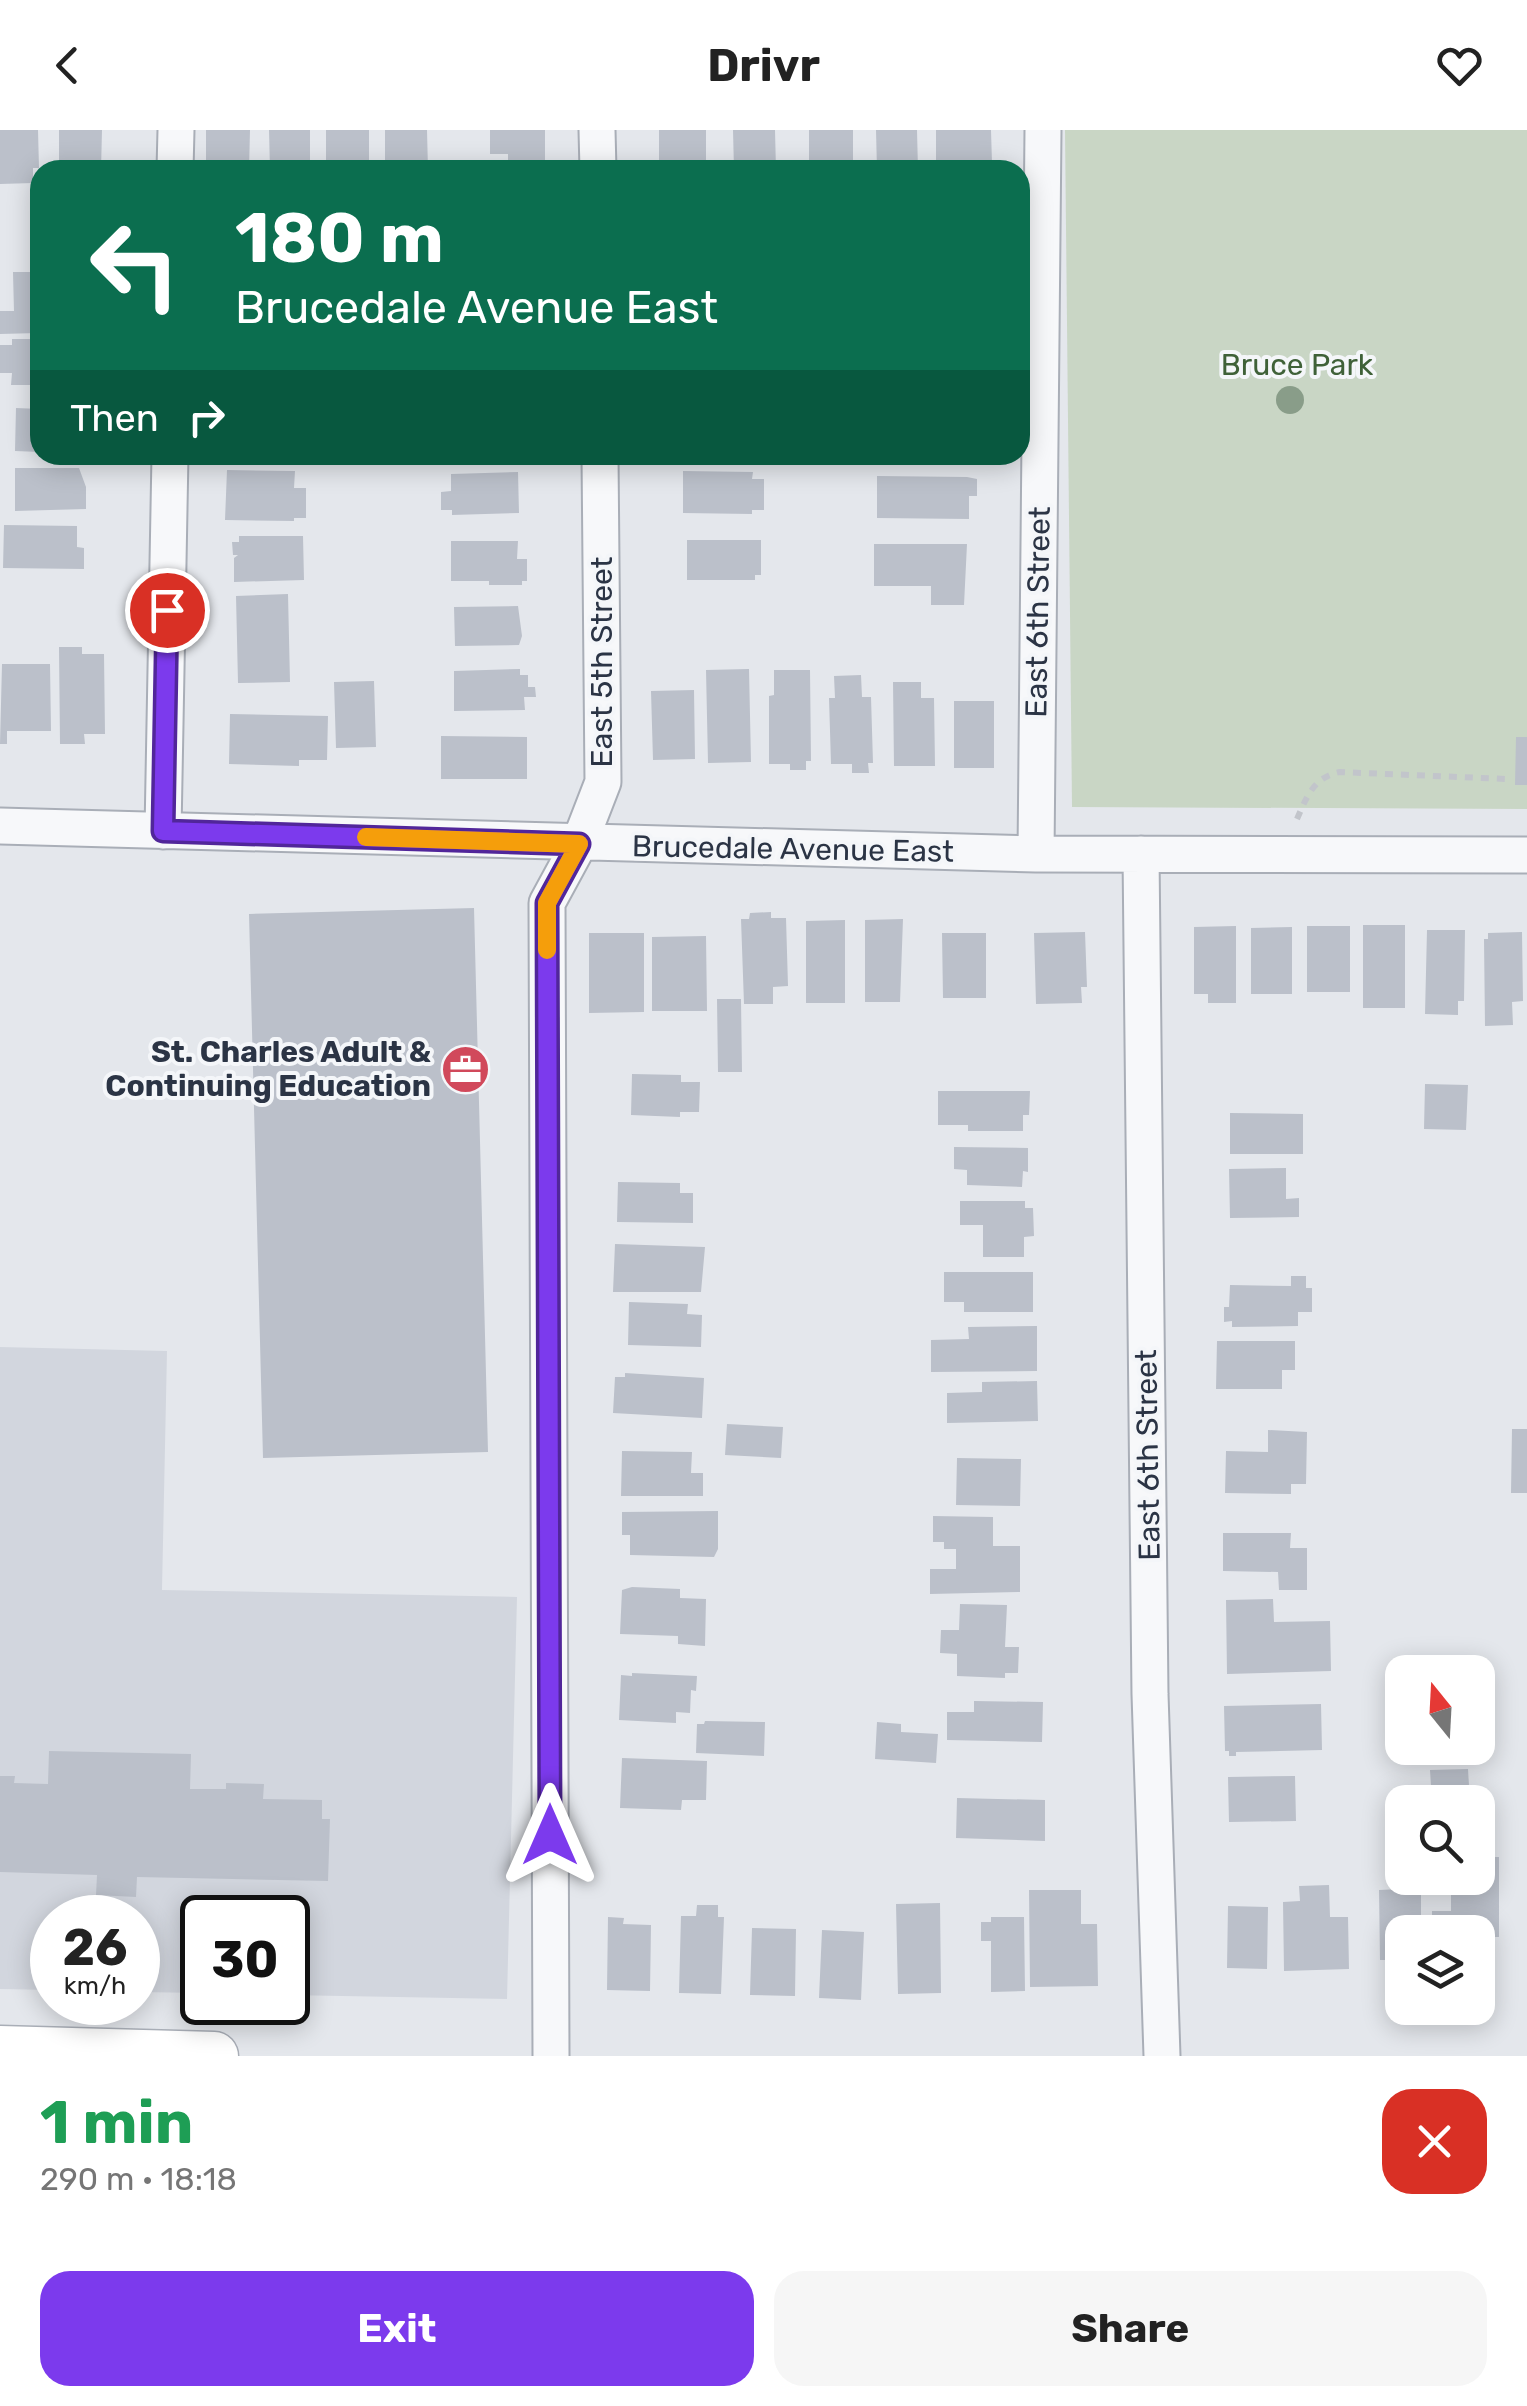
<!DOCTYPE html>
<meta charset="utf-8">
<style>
body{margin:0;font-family:Rubik,sans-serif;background:#f6f6f6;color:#222;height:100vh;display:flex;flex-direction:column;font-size:38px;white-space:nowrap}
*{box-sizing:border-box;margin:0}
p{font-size:32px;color:#767676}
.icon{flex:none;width:55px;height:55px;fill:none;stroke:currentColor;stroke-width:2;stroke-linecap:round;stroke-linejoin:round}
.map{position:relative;height:1926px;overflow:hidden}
.details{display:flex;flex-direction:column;background:#fff;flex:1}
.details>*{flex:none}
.hud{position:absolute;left:30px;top:30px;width:1000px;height:305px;border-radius:30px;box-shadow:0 5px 25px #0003;background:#0b6e4f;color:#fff;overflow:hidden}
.needle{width:65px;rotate:342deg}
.controls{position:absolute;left:1385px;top:1525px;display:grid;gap:20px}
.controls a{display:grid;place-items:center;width:110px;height:110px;border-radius:20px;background:#fff;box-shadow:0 5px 25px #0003;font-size:50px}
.speed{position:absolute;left:30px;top:1765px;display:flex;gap:20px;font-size:50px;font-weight:700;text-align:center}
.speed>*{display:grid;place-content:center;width:130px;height:130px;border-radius:50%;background:#fff;box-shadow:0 5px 25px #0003;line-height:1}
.speed small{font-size:25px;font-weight:400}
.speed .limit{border:5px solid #111;border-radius:15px;background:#fff;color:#111}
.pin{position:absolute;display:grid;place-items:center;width:85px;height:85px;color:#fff;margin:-42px;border:5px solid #fff;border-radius:50%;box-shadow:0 2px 10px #0007}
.me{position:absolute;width:110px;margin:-55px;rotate:0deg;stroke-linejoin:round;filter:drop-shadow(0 0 8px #0008)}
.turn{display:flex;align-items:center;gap:35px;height:210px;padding:0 40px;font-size:45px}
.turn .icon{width:130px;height:130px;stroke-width:2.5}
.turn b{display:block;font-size:70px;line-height:85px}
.then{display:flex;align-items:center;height:95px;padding:0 40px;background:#0003;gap:20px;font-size:38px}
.round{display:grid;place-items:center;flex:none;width:105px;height:105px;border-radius:30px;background:#f6f6f6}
.head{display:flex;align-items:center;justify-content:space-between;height:170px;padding:0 40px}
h1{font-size:60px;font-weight:700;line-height:75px;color:#1e9e55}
.cta{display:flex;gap:20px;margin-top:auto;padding:20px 40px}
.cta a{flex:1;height:115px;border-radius:30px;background:#7c3aed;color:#fff;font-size:40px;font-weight:700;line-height:115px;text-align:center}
.cta a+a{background:#f6f6f6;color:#222}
header{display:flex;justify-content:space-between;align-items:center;height:130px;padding:0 40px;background:#fff;font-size:45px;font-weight:700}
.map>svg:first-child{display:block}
.built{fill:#d2d6de}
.green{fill:#c9d6c5}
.building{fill:#bbc0ca}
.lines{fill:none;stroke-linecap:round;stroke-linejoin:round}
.street-casing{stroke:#a9aeb7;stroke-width:39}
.secondary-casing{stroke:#a9aeb7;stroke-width:51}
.path{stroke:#c2c5cb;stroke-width:6;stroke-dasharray:8 8;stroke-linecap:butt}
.street{stroke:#f7f8fa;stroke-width:35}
.secondary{stroke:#fff;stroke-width:48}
.tree{fill:#899d89}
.route-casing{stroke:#51269a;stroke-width:25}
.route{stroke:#7c3aed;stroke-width:18}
.slow{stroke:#f59e0b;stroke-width:18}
.labels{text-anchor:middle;stroke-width:8;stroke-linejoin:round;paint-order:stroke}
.park-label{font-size:30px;fill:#3f6138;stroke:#f4f6f9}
.street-label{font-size:30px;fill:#2b3445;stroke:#f4f6f9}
.poi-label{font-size:30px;font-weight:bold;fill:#2b3445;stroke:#f4f6f9;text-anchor:end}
</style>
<header><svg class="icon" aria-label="back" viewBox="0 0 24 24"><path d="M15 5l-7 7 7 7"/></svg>Drivr<svg class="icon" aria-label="heart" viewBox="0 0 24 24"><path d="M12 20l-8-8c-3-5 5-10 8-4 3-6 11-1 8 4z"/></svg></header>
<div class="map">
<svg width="1527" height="1926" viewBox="0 0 1527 1926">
<rect width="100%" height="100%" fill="#e4e7ec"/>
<path class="built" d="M0,1217L167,1221L162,1460L517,1467L507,1869L288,1865V1788H202V1863L138,1862V1788H52V1860L0,1859Z"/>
<path class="green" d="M1065,0H1527V679L1072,677Z"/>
<path class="building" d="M0,0H38L39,38H33V53L0,54Z
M59,0H102L101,40H59Z
M206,0H250L249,40H206Z
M269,0H310V40H270Z
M326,0H369V40H326Z
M385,0H427L428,40H385Z
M490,0H545V40H508V24H490Z
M659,0H706V40H659Z
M733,0H775L776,40H734Z
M809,0H853V40H809Z
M876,0H917L918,40H877Z
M936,0H991L992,33L936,34Z
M13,142H40L38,203L0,204V181H14Z
M12,209H40V255H11L12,243H0V215H12Z
M16,278L40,279V322L15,321Z
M238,325H297V330L238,328Z
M15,338H79L86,357V379L15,381Z
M227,340L295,341L294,358H306V388H294V391L225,390Z
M683,341L753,342L752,349H764V380H752V384L683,383Z
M518,342L519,383L452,385V380H441V362L451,361V344Z
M877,346L967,347L977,349V366H969V389L877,388Z
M4,395L77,396V417L84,418V439L3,438Z
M239,406H303L304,450L234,452V428L238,425H233L232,412H239Z
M687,410H761V445H755V450H687Z
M451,411H518L517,429H527V451H522V455H489V451H451Z
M874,414H967L964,475H931V456H874Z
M288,464L290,552L238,553L236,466Z
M518,476L522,506L519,515L455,516L454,477Z
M59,517H82V524H104L105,604H84L85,614H60Z
M2,534H50L51,601H7V614H0Z
M520,539V545H528V557H535L536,567H524L525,580L454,581V541Z
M749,539L751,632L708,633L706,540Z
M774,540H810L811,631H806V640H790V634H769V566L774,565Z
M861,545L862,567H871L873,633H868L869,643H852V634H831L829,568H835L834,546Z
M374,551L376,617L336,618L334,552Z
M893,552H921V568H934L935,636H894Z
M694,560L695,629L653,630L651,561Z
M954,571H994V638H954Z
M230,584L328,586L327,630H299V636L229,634Z
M441,606L527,607V649H441Z
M1516,607H1527V655H1515Z
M474,778L488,1322L263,1328L249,784Z
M771,782V788H786L788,856L773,857V874H744L741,789H749L750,783Z
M903,789L900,872H865V790Z
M845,790V873H806V791Z
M1363,795H1405V878H1363Z
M1236,796V873H1208V864H1194V797Z
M1307,796H1350V862H1307Z
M1292,797V864H1251V798Z
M1427,800H1465L1464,871H1458V885L1425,884Z
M1085,802L1087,857H1081L1082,873L1036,874L1034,803Z
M1522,802L1523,871L1512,872L1513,895L1485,896L1484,809H1488V803Z
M589,803H644V882L589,883Z
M942,803H986V868H943Z
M706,806L707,881H652V807Z
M717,869H741L742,942H718Z
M632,944L681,945V952H700L699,982H680V987L631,985Z
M1425,954L1468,955L1466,1000L1424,999Z
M938,961H1030L1029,985H1023V1001H968V995H938Z
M1230,983L1303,984V1024H1230Z
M954,1017L1028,1018V1042L1023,1041L1022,1057L967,1055V1040L954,1039Z
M1286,1038V1069L1299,1068V1087L1230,1088L1229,1039Z
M618,1052L680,1053V1063H693V1093L617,1092Z
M960,1071H1025V1078H1033L1034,1106L1024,1107V1127H983V1095H960Z
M615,1114L705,1117L701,1162H613Z
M944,1142H1033V1182H964V1172H944Z
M1291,1146H1306V1158H1312V1182H1298V1196L1232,1197V1191L1224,1192V1177H1229L1230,1155L1291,1156Z
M629,1172L688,1174L687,1184L702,1185L701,1217L628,1215Z
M1037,1196V1241L931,1242V1210L969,1209L968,1197Z
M1217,1211H1295V1240H1282V1259H1216Z
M625,1243L704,1248L702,1288L613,1283L615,1247H625Z
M1037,1251L1038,1291L947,1293V1263L982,1262V1252Z
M727,1294L783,1297L781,1328L725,1325Z
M1512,1299H1527V1363H1511Z
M1268,1300L1307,1302L1306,1354H1291V1364L1225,1363L1226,1321L1268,1322Z
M622,1321L692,1322L691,1343H703V1366H621Z
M957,1328L1021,1329L1020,1376L956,1375Z
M718,1381V1419L714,1427L630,1425V1405H622V1382Z
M933,1386L993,1387V1416H1020V1462L930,1464V1439H956V1419H944V1412H933Z
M1223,1403H1291L1290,1418H1307V1460H1279L1278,1442L1223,1441Z
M632,1457L680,1459V1468L706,1469L705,1516L678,1514V1506L620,1504L622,1460Z
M1273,1469L1274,1492L1330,1491L1331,1541L1227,1544L1226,1470Z
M960,1474L1007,1475L1005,1517H1019L1018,1543H1005V1548L957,1546V1524L940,1523L941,1500H959Z
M632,1543L697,1546L696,1561L691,1560L690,1583L676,1582V1593L619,1590L621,1545L632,1546Z
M974,1571L1043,1572L1042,1612L947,1610V1582H974Z
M1321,1574L1322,1620L1236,1622V1626H1229V1621H1225L1224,1576Z
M705,1591L765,1592L764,1626L696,1623L697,1594H704Z
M877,1592L901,1594V1602L938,1604L936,1633L875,1629Z
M49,1621L191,1624L190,1659H226V1653L264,1654L263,1669L322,1670V1689H330L328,1751L137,1747L136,1767L96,1765L97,1745L0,1742V1646H15L14,1653L48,1654Z
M622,1628L707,1631L706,1670H682L681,1680L620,1678Z
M1468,1639L1470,1672H1432L1430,1640Z
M1295,1646L1296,1691L1229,1692L1228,1647Z
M957,1668L1045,1670V1711L956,1708Z
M1478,1727H1499V1807H1478V1802H1432V1781H1451V1748H1478Z
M1329,1755L1330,1787H1348L1349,1839L1284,1841L1283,1772L1300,1771L1299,1756Z
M1421,1758V1802H1402V1830H1380L1379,1760Z
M1029,1760H1081V1794H1097L1098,1856L1030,1857Z
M940,1773L941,1863L898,1864L896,1774Z
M697,1775H718V1787H724L721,1864L679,1863L681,1786H696Z
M1228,1776L1268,1777L1267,1839L1227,1838Z
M608,1787L624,1788L623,1794L651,1795L650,1861L607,1860Z
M991,1787H1024L1025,1861L991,1862V1811H981V1792H991Z
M752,1798L796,1799L795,1866L750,1865Z
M822,1800L864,1802L861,1870L819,1868Z"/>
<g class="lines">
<defs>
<path id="street" d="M597,0L598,40
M175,40L176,0
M0,696L1036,724L1527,725
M163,701L170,325
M1036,724L1043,0
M1141,724L1150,1564L1162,1926
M551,1926L547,773L579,714L603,652L600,325"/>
<path id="secondary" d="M0,1920L214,1926"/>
</defs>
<use href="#street" class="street-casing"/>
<use href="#secondary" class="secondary-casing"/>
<path class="path" d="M1297,689C1307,666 1314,647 1340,642L1506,649"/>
<use href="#street" class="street"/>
<use href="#secondary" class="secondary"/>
</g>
<circle class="tree" cx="1290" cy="270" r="14"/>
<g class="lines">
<defs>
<path id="route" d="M167,480L163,701L579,714L547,773L550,1705"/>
</defs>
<use href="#route" class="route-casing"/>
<use href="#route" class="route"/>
<path class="slow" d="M366,707L579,714L547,773V820"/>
</g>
<defs>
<symbol id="office-disc" viewBox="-11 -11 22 22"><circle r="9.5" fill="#d1495b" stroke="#f4f6f9"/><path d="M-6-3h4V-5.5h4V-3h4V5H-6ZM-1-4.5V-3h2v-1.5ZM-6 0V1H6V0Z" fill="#fff"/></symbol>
</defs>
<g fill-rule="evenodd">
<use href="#office-disc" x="438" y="912" width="55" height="55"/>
</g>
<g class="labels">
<g class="park-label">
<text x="1297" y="245">Bruce Park</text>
</g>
<g class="street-label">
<text transform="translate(1038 482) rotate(-89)" y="10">East 6th Street</text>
<text transform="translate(602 532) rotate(-90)" y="10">East 5th Street</text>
<text transform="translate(793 719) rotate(1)" y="10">Brucedale Avenue East</text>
<text transform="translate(1148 1325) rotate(-91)" y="10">East 6th Street</text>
</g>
<g class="poi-label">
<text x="431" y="932">St. Charles Adult &amp;<tspan x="431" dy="34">Continuing Education</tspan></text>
</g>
</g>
</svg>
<div class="controls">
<a><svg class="needle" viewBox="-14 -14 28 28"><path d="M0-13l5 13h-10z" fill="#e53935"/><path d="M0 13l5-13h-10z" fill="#767676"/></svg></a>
<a><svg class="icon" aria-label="search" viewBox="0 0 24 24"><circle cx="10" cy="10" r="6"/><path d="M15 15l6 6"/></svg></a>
<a><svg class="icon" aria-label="layers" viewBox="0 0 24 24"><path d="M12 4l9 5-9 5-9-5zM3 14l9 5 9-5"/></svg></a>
</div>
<div class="speed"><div>26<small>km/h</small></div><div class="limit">30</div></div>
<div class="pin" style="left:167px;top:480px;background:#d93025"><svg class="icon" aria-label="arrive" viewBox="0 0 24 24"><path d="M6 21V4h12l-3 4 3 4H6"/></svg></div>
<svg class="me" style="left:550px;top:1705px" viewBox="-20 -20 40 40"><path d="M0-17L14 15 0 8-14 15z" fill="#7c3aed" stroke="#fff" stroke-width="4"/></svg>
<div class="hud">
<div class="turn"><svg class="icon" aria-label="left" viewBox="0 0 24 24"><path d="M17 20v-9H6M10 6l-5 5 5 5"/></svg><div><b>180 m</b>Brucedale Avenue East</div></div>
<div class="then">Then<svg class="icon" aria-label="right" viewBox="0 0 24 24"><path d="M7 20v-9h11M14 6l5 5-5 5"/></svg></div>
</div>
</div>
<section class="details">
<div class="head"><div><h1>1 min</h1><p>290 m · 18:18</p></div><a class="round" style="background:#d93025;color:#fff"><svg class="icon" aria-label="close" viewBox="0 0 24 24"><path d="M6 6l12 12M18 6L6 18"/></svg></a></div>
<div class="cta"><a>Exit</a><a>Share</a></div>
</section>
